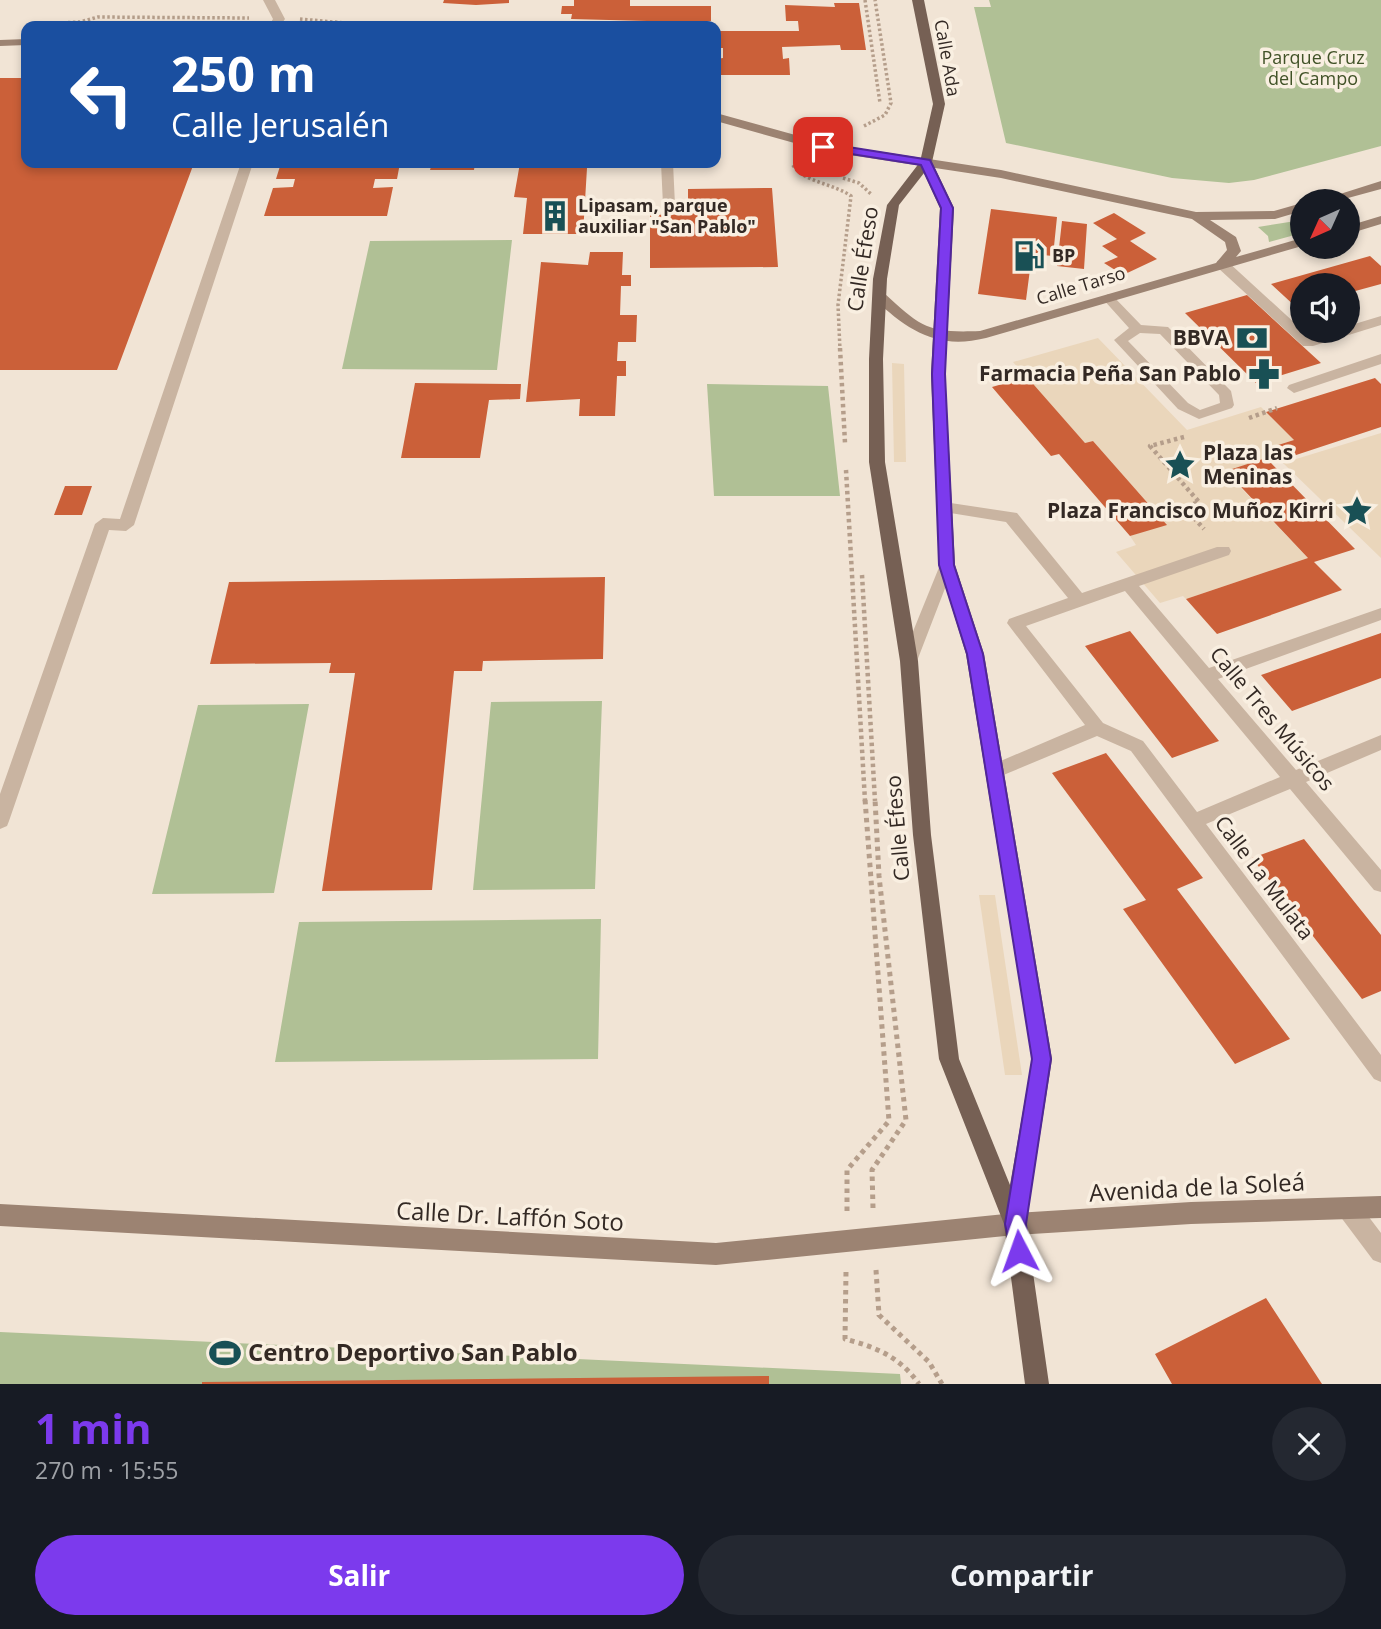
<!DOCTYPE html>
<html lang="es">
<meta charset="utf-8">
<style>
body{margin:0;font-family:"Open Sans",sans-serif;background:#242831;color:#f1f3f6;height:100vh;display:flex;flex-direction:column;font-size:26px;white-space:nowrap}
*{box-sizing:border-box;margin:0}
p{font-size:23px;color:#9ea1a6}
.icon{flex:none;width:38px;height:38px;fill:none;stroke:currentColor;stroke-width:2;stroke-linecap:round;stroke-linejoin:round}
.map{position:relative;height:1384px;overflow:hidden}
.side{display:flex;flex-direction:column;background:#171b24;flex:1}
.side>*{flex:none}
.top-card{position:absolute;left:21px;top:21px;width:700px;height:147px;border-radius:14px;box-shadow:0 4px 10px #0003;background:#1a4fa0;color:#fff;overflow:hidden}
.needle{width:46px;rotate:225deg}
.tools{position:absolute;left:1290px;top:189px;display:grid;gap:14px}
.tools a{display:grid;place-items:center;width:70px;height:70px;border-radius:50%;background:#171b24;box-shadow:0 4px 10px #0003;font-size:35px}
.pin{position:absolute;display:grid;place-items:center;width:60px;height:60px;color:#fff;margin:-30px;border-radius:14px;box-shadow:0 4px 10px #0006}
.me{position:absolute;width:77px;margin:-38px;rotate:356deg;stroke-linejoin:round;filter:drop-shadow(0 0 5px #0008)}
.turn{display:flex;align-items:center;gap:24px;height:147px;padding:0 35px;font-size:32px}
.turn .icon{width:91px;height:91px;stroke-width:2.5}
.turn b{display:block;font-size:49px;line-height:60px}
.round{display:grid;place-items:center;flex:none;width:74px;height:74px;border-radius:37px;background:#242831}
.headline{display:flex;align-items:center;justify-content:space-between;height:119px;padding:0 35px}
h1{font-size:42px;font-weight:700;line-height:52px;color:#7c3aed}
.cta{display:flex;gap:14px;margin-top:auto;padding:14px 35px}
.cta a{flex:1;height:80px;border-radius:42px;background:#7c3aed;color:#fff;font-size:28px;font-weight:700;line-height:80px;text-align:center}
.cta a+a{background:#242831;color:#f1f3f6}
.map>svg:first-child{display:block}
.green{fill:#b0c095}
.plaza{fill:#ead6bb}
.building{fill:#cb6039}
.lines{fill:none;stroke-linecap:round;stroke-linejoin:round}
.path-far2{stroke:#b59e8b;stroke-width:3.5;stroke-dasharray:2.5 2.5;stroke-linecap:butt}
.path-far1{stroke:#b59e8b;stroke-width:4.5;stroke-dasharray:3.5 3.5;stroke-linecap:butt}
.path{stroke:#b59e8b;stroke-width:5;stroke-dasharray:4.5 4.5;stroke-linecap:butt}
.lane{fill:#c9b4a1;fill-rule:evenodd}
.street{fill:#c9b4a1;fill-rule:evenodd}
.secondary{fill:#9c8372;fill-rule:evenodd}
.primary{fill:#766054;fill-rule:evenodd}
.route{fill:#7c3aed;stroke:#51269a;stroke-width:2}
.labels{text-anchor:middle;stroke-width:7;stroke-linejoin:round;paint-order:stroke}
.far-street-label{font-size:18px;fill:#332924;stroke:#f9efe1}
.far-park-label{font-size:18px;fill:#415227;stroke:#f9efe1}
.far-poi-label{font-size:18px;font-weight:bold;fill:#332924;stroke:#f9efe1;text-anchor:start}
.street-label{font-size:21px;fill:#332924;stroke:#f9efe1}
.poi-label{font-size:21px;font-weight:bold;fill:#332924;stroke:#f9efe1;text-anchor:end}
.near-street-label{font-size:24px;fill:#332924;stroke:#f9efe1}
.near-poi-label{font-size:24px;font-weight:bold;fill:#332924;stroke:#f9efe1;text-anchor:start}
</style>
<div class="map">
<svg width="1381" height="1384" viewBox="0 0 1381 1384">
<rect width="100%" height="100%" fill="#f1e4d5"/>
<path class="green" d="M989,0H1381V146L1254,180L1229,183L1172,178L1006,143L974,7H991Z
M1302,220V233L1269,242L1268,236L1258,227Z
M512,240L497,370L342,369L370,241Z
M707,384L828,386L840,496H714Z
M602,701L595,889L473,890L491,702Z
M309,704L274,893L152,894L198,705Z
M601,919L598,1059L275,1062L299,922Z
M0,1332L900,1374L901,1384H0Z"/>
<path class="plaza" d="M1098,338L1187,430L1261,407L1294,440L1275,446L1266,458L1226,472L1308,558L1186,599L1183,596L1160,603L1116,552L1136,545L1130,536L1166,524L1093,441L1085,443L1013,362Z
M892,363L904,364L906,462H894Z
M1381,433V558L1283,463Z
M979,895H995L1022,1075H1005Z"/>
<path class="building" d="M444,0H509V3L476,5L443,3Z
M574,0H630V6H711V21H705V26H647V21L571,19L572,14H561L562,6H574Z
M834,3H859L866,50H841L840,45L782,47L783,59L789,58L790,75H716V59L723,58V48H716V31H799L798,21H786L785,5L835,7Z
M0,78H26V163H194L117,370H0Z
M281,163H400L397,179H375L373,188L393,187L387,216H264L273,188L293,187L295,179H276Z
M432,163H475L474,170H430Z
M520,163H562V168H587L583,234H523L527,198L514,197Z
M772,188L778,267L650,268V215L688,214V189Z
M991,209L1057,217L1053,256L1032,254L1026,300L978,294Z
M1114,213L1146,233L1130,241L1157,259L1123,275L1104,263L1118,257L1102,246L1117,239L1093,223Z
M1062,221L1087,224L1084,269L1057,266Z
M590,252H623L622,275H631V286H621L620,315H637L636,342H618L617,361H626V376H617L615,416H579L580,399L526,402L541,262L588,265Z
M1370,256L1381,266V284L1348,293V285H1302V307L1297,308L1271,284Z
M1247,295L1321,363L1256,383L1185,313Z
M1027,377L1085,443L1093,441L1167,525L1130,536L1059,454L1051,456L992,387Z
M1375,378L1381,384V427L1287,458L1275,446L1294,440L1266,412Z
M415,383L521,384L520,399L489,400L480,458H401Z
M1266,458L1355,549L1314,562L1342,590L1217,634L1186,599L1308,558L1226,471Z
M65,486H92L82,515H54Z
M605,577L603,659L483,661L482,671H454L432,890L322,891L355,673H329L331,663L210,664L229,582Z
M1130,631L1219,741L1172,758L1085,646Z
M1381,633V678L1292,711L1261,675Z
M1106,753L1203,878L1177,889L1290,1039L1235,1064L1123,909L1146,900L1052,773Z
M1304,839L1381,935V991L1362,999L1252,858Z
M1266,1298L1322,1384H1172L1155,1354Z
M769,1376V1384H202V1382Z"/>
<g class="lines">
<path class="path-far2" d="M865,0L880,103
M300,19L379,26
M38,24L80,22L98,17L249,18
M864,126L885,115L891,103L875,0
M793,165C803,182 835,184 851,196L838,305L840,350
M843,178L859,183L871,194"/>
<path class="path-far1" d="M840,348L845,443
M1249,418L1277,408
M1184,437L1150,446L1199,502L1184,507L1204,529
M846,470L865,801
M862,575L875,801"/>
<path class="path" d="M873,1208L872,1170L906,1120L879,876L875,799
M847,1211V1170L889,1121L865,799
M876,1270L879,1315L929,1362L942,1384
M846,1272L845,1339C876,1347 900,1357 919,1384"/>
<path class="lane" d="M661,163H673L675,205L669,209L663,205Z
M1108,294L1112,295L1141,325L1168,327L1231,391L1234,405L1232,408L1199,419L1178,409L1114,340L1129,328L1102,298ZM1140,333L1160,334L1219,395L1220,403L1200,410L1188,403L1128,341Z
M947,560L954,565L917,661L909,667L904,665L901,661L940,565Z"/>
<path class="street" d="M263,0H275L285,19L280,26H269L273,19Z
M241,163H253L134,525L126,531L109,530L9,821L7,826L0,829V794L95,524L103,518L120,519Z
M1222,260L1227,261L1310,337L1332,331H1348V326L1381,316V325L1313,346H1303L1217,267V261Z
M1381,354V364L1294,393L1287,388L1289,385Z
M944,502L1017,513L1082,593L1217,547H1229L1231,551L1229,555L1139,586L1209,668L1381,608V620L1218,679L1296,770L1381,735V750L1306,782L1381,870V892L1374,890L1290,789L1206,824L1381,1055V1082L1374,1079L1131,751L1097,736L1001,776H989L986,771L989,766L1085,725L1007,623L1009,619L1068,598L1006,522L938,511L936,507ZM1125,591L1280,777L1197,812L1143,741L1103,723L1026,626Z
M1348,1197L1356,1200L1381,1233V1263L1373,1260L1340,1216L1337,1208L1340,1200Z"/>
<path class="secondary" d="M26,39V45L0,46V40Z
M716,113L824,143L1001,170L1196,212L1274,211L1302,203V211L1275,219L1210,220L1236,237L1241,251L1236,257L1302,238V246L986,338C937,350 909,331 874,299V293H884C922,328 928,333 980,331L1216,263L1227,250L1225,242L1192,219L1001,178L823,151L716,121Z
M1381,181V189L1337,201H1318Z
M1381,216V224L1348,234V226Z
M1381,1196V1218L1191,1224L1015,1235L716,1265L0,1226V1204L716,1243L1015,1213L1191,1202Z"/>
<path class="primary" d="M912,0H924L945,104L932,162L954,208L945,374L955,565L984,654L1052,1059L1026,1224L1049,1384H1025L1004,1224L939,1059L913,835L900,661L869,462V359L873,279L887,205L920,162L933,104ZM924,173L940,208L931,374L939,565L966,654L1032,1059L1010,1185L959,1059L931,835L918,661L885,462L883,359L887,279L899,205Z"/>
</g>
<path class="route" d="M823,143L930,160L953,208L945,374L954,565L983,654L1051,1059L1026,1224L1029,1251L1026,1258L1019,1261L1012,1258L1005,1224L1032,1059L967,654L939,565L932,374L941,208L921,165L819,149V144Z"/>
<defs>
<symbol id="building-bare" viewBox="-9 -9 18 18"><path d="M-4-6H4V6H1V3H-1V6H-4ZM-2.5-4.3h1.7v1.8h-1.7ZM.8-4.3h1.7v1.8H.8ZM-2.5-1h1.7V.8h-1.7ZM.8-1h1.7V.8H.8Z" fill="#195055" stroke="#f9efe1" stroke-width="2.5" paint-order="stroke"/></symbol>
<symbol id="fuel-bare" viewBox="-9 -9 18 18"><path d="M-5.5-6h7V0h2V4h1.3V-2.5L3-4.5l.8-.8L6-3V5H2.5V1h-1V6h-7ZM-4.2-4.7v3.2H.2V-4.7Z" fill="#195055" stroke="#f9efe1" stroke-width="2.5" paint-order="stroke"/></symbol>
<symbol id="bank-bare" viewBox="-9 -9 18 18"><path d="M-6-4H6V4H-6ZM0-2.3a2.3 2.3 0 1 0 0 4.6a2.3 2.3 0 1 0 0-4.6Z" fill="#195055" stroke="#f9efe1" stroke-width="2.5" paint-order="stroke"/></symbol>
<symbol id="pharmacy-bare" viewBox="-9 -9 18 18"><path d="M-2-6h4v4h4v4h-4v4h-4v-4h-4v-4h4Z" fill="#195055" stroke="#f9efe1" stroke-width="2.5" paint-order="stroke"/></symbol>
<symbol id="sight-bare" viewBox="-9 -9 18 18"><path d="M0-6L1.8-2.2L6-1.7L2.9 1.2L3.7 5.4L0 3.3L-3.7 5.4L-2.9 1.2L-6-1.7L-1.8-2.2Z" fill="#195055" stroke="#f9efe1" stroke-width="2.5" paint-order="stroke"/></symbol>
<symbol id="stadium-bare" viewBox="-9 -9 18 18"><path d="M0-5a6.5 5 0 1 0 0 10a6.5 5 0 1 0 0-10ZM-3.5-1.8h7v3.6h-7Z" fill="#195055" stroke="#f9efe1" stroke-width="2.5" paint-order="stroke"/></symbol>
</defs>
<g fill-rule="evenodd">
<use href="#building-bare" x="533" y="194" width="44" height="44"/>
<use href="#fuel-bare" x="1007" y="234" width="44" height="44"/>
<use href="#bank-bare" x="1230" y="316" width="44" height="44"/>
<use href="#pharmacy-bare" x="1242" y="352" width="44" height="44"/>
<use href="#sight-bare" x="1158" y="443" width="44" height="44"/>
<use href="#sight-bare" x="1335" y="489" width="44" height="44"/>
<use href="#stadium-bare" x="203" y="1331" width="44" height="44"/>
</g>
<g class="labels">
<g class="far-street-label">
<text transform="translate(947 58) rotate(80)" y="6">Calle Ada</text>
<text transform="translate(1081 286) rotate(-17)" y="6">Calle Tarso</text>
</g>
<g class="far-park-label">
<text x="1313" y="64">Parque Cruz<tspan x="1313" dy="21">del Campo</tspan></text>
</g>
<g class="far-poi-label">
<text x="578" y="212">Lipasam, parque<tspan x="578" dy="21">auxiliar "San Pablo"</tspan></text>
<text x="1052" y="262">BP</text>
</g>
<g class="street-label">
<text transform="translate(863 259) rotate(-81)" y="7">Calle Éfeso</text>
<text transform="translate(1272 719) rotate(50)" y="7">Calle Tres Músicos</text>
<text transform="translate(898 828) rotate(-95)" y="7">Calle Éfeso</text>
<text transform="translate(1264 878) rotate(53)" y="7">Calle La Mulata</text>
</g>
<g class="poi-label">
<text x="1229" y="345">BBVA</text>
<text x="1241" y="381">Farmacia Peña San Pablo</text>
<text x="1203" y="460" text-anchor="start">Plaza las<tspan x="1203" dy="24">Meninas</tspan></text>
<text x="1334" y="518">Plaza Francisco Muñoz Kirri</text>
</g>
<g class="near-street-label">
<text transform="translate(1197 1188) rotate(-3)" y="8">Avenida de la Soleá</text>
<text transform="translate(510 1217) rotate(3)" y="8">Calle Dr. Laffón Soto</text>
</g>
<g class="near-poi-label">
<text x="248" y="1361">Centro Deportivo San Pablo</text>
</g>
</g>
</svg>
<div class="tools">
<a><svg class="needle" viewBox="-14 -14 28 28"><path d="M0-13l5 13h-10z" fill="#e53935"/><path d="M0 13l5-13h-10z" fill="#9ea1a6"/></svg></a>
<a><svg class="icon" aria-label="sound" viewBox="0 0 24 24"><path d="M4 9h4l5-4v14l-5-4H4zM17 9q2 3 0 6"/></svg></a>
</div>
<div class="pin" style="left:823px;top:147px;background:#d93025"><svg class="icon" aria-label="arrive" viewBox="0 0 24 24"><path d="M6 21V4h12l-3 4 3 4H6"/></svg></div>
<svg class="me" style="left:1019px;top:1251px" viewBox="-20 -20 40 40"><path d="M0-17L14 15 0 8-14 15z" fill="#7c3aed" stroke="#fff" stroke-width="4"/></svg>
<div class="top-card">
<div class="turn"><svg class="icon" aria-label="left" viewBox="0 0 24 24"><path d="M17 20v-9H6M10 6l-5 5 5 5"/></svg><div><b>250 m</b>Calle Jerusalén</div></div>
</div>
</div>
<section class="side">
<div class="headline"><div><h1>1 min</h1><p>270 m · 15:55</p></div><a class="round"><svg class="icon" aria-label="close" viewBox="0 0 24 24"><path d="M6 6l12 12M18 6L6 18"/></svg></a></div>
<div class="cta"><a>Salir</a><a>Compartir</a></div>
</section>
